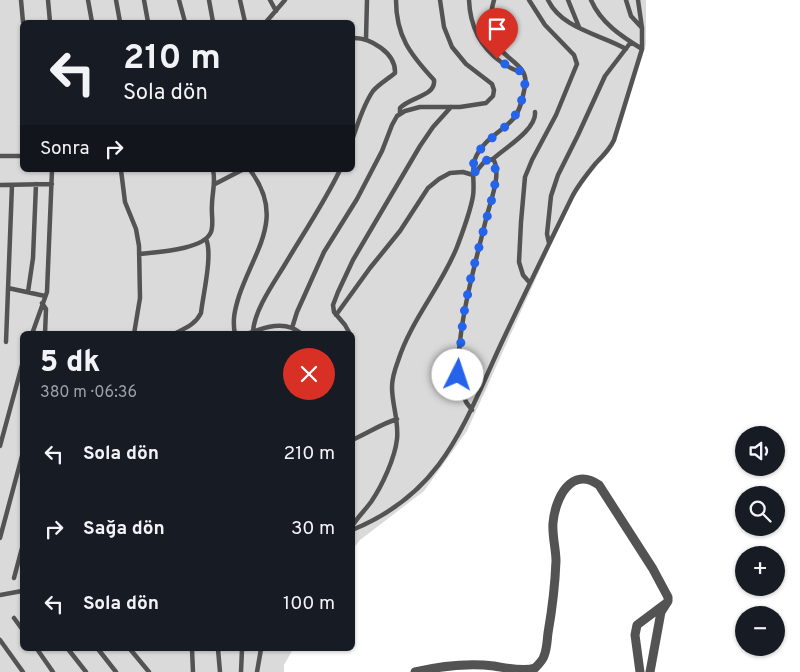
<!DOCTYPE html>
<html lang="tr">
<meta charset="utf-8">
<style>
body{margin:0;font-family:Overpass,sans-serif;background:#242831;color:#f1f3f6;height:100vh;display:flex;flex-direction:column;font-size:19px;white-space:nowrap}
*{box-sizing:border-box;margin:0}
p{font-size:16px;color:#9ea1a6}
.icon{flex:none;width:28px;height:28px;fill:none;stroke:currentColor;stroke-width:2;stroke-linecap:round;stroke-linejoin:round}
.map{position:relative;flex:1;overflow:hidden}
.panel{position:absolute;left:20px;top:331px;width:335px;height:320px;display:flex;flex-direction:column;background:#171b24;border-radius:8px;box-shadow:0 1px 4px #0004}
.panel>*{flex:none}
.hud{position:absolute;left:20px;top:20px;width:335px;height:152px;border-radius:8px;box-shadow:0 1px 4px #0004;background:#171b24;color:#f1f3f6;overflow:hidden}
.fabs{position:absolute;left:735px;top:426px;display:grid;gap:10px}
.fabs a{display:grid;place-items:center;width:50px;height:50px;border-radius:50%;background:#171b24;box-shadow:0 1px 4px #0004;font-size:25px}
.pin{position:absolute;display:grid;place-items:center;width:42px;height:42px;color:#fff;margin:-51px -21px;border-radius:50% 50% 50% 0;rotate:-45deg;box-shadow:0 0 5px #0007}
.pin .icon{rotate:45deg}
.me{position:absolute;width:55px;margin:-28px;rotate:4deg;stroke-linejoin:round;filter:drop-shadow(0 0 4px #0008)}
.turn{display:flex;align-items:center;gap:18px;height:105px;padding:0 20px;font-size:22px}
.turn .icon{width:65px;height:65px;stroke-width:2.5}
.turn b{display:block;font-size:35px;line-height:42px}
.then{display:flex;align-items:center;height:48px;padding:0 20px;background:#0003;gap:10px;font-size:19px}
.round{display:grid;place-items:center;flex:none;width:52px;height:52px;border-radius:26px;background:#242831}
.head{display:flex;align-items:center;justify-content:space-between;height:85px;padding:0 20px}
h1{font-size:30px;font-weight:800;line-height:38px}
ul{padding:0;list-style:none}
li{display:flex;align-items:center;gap:15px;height:75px;padding:0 20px}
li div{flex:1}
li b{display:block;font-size:19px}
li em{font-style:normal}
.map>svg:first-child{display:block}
.green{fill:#dadada;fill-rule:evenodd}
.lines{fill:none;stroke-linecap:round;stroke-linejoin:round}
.service{stroke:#535353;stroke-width:4.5}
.minor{stroke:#535353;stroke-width:9}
.route{stroke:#2563eb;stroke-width:9;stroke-dasharray:0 16.2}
</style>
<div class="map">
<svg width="800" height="672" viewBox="0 0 800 672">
<rect width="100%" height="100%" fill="#fff"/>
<path class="green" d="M0,0H646V45L616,135L570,203L467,431L424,491L360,540L353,549L352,334H22V649H293L284,665V672H0ZM22,22H352V170H22Z"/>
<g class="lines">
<path class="service" d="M21,0L23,22
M48,0L50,22
M88,0L92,22
M116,0L120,22
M144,0L148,22
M179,0L185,22
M209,0L213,22
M240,0L245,22
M270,0L276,11
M396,0C396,36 410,54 434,80C436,96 410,97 400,108V114
M469,0C470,26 480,47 501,62C508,67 515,71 523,72
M529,0L545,25L574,55L577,64L556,115L532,160L525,177L521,222L519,262L523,275L530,283
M548,0C562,29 600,34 626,49
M568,0L579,27
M591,0C601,23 621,36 642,49
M626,0L631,16L642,28
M266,22L285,0
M352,38C370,37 396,53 395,73C388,79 379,84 373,91C363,105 358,124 352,140
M366,39L367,0
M0,156H22
M493,159C505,148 537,129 535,112
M121,170L125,202L136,229L139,246L140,298L134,334
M215,184L242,170
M0,185L52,184
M549,243L547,234L551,196L558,175L578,135L605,76L631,42
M139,254C156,252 204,250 211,232C214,224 211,213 212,205C212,193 216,182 213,170
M8,288L45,296
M28,292L33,258L36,184
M42,303L46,309L45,334
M336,315L370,268L400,231L428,188L439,179L450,173L463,172L473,175L485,161L493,159C502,172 491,200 487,215C477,257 465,298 460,341C459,353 457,364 458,375C459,388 463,400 472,410
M292,328L297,312L324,252L357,199L382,151L392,125L397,116L405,111L420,107H460L486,103L493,96L494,90L492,84L466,64L452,47L444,27L440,0
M253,332C254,311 273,284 284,266C303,234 324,203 340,170
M32,334L47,292L52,170
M174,334C185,328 195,325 201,313C203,295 213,254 206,239
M235,334C232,320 235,309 239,296C255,249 286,217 250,170
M247,334C260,329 277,322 292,328C295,329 299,332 302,334
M350,334L345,325L334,312L333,305L338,292L353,260L420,146L433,127L451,107
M6,342L12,185
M352,440C368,433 381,424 397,419
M0,446L22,365
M352,526C358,517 365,510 371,502C382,486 395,458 397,439C399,421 392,405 392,387C392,378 395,369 398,361C411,320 441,287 457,247C463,231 470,213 473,196C475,183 471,171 475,159C482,140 502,132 514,118C521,109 523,96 525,86C529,68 510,61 501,50C489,36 489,17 494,0
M352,530C443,493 463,426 501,344C524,295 548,246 572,197C578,185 587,174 596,163C603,156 610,149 614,140L642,49V28L638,0
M0,538L22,456
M14,578L22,548
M0,595L22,591
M14,618L22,629
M0,640L23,672
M37,649L53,672
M68,649L86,672
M98,649L116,672
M130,649L149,672
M192,649L193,672
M218,649L220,672
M241,672L242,649
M257,672L261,649"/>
<path class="minor" d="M415,672C441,666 468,663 494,666C507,668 524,672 535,668C538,665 543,660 544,656C547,649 547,641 548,633C552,610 555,586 556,561C556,549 552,536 553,523C555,499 571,465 599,485L653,569L668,597V601L661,612L650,672
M640,672L635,635L637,625L665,604"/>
</g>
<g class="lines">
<path class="route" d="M458,375L463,318L471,277L494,191L496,175L494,160H487L472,175C473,143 497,139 514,117C519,110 521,103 523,95C525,86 526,81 523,72L511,68L497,59"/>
</g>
</svg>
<div class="fabs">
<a><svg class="icon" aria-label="sound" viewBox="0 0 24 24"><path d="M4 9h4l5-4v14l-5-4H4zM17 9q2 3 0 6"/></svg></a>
<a><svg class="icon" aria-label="search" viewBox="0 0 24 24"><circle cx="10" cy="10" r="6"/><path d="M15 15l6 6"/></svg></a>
<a>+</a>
<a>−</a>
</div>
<div class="pin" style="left:497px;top:59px;background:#d93025"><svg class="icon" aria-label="arrive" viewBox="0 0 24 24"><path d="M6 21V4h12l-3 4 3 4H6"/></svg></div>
<svg class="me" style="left:458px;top:375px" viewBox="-20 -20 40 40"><circle r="19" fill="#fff"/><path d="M0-13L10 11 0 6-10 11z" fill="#2563eb"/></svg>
<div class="hud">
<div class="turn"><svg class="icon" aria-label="left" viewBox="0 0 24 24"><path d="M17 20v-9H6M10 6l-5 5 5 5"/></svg><div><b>210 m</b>Sola dön</div></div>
<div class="then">Sonra<svg class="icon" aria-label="right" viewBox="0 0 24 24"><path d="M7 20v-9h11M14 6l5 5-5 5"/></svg></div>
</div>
<section class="panel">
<div class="head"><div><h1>5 dk</h1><p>380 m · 06:36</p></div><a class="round" style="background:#d93025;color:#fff"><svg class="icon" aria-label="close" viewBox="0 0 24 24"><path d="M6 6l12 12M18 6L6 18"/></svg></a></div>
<ul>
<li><svg class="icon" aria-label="left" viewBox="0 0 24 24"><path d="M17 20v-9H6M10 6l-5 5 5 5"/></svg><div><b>Sola dön</b></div><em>210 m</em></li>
<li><svg class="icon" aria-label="right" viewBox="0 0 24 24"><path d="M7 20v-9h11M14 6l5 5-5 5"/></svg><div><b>Sağa dön</b></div><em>30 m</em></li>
<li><svg class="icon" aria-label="left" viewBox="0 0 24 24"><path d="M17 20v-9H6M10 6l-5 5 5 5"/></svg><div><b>Sola dön</b></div><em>100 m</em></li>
</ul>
</section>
</div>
